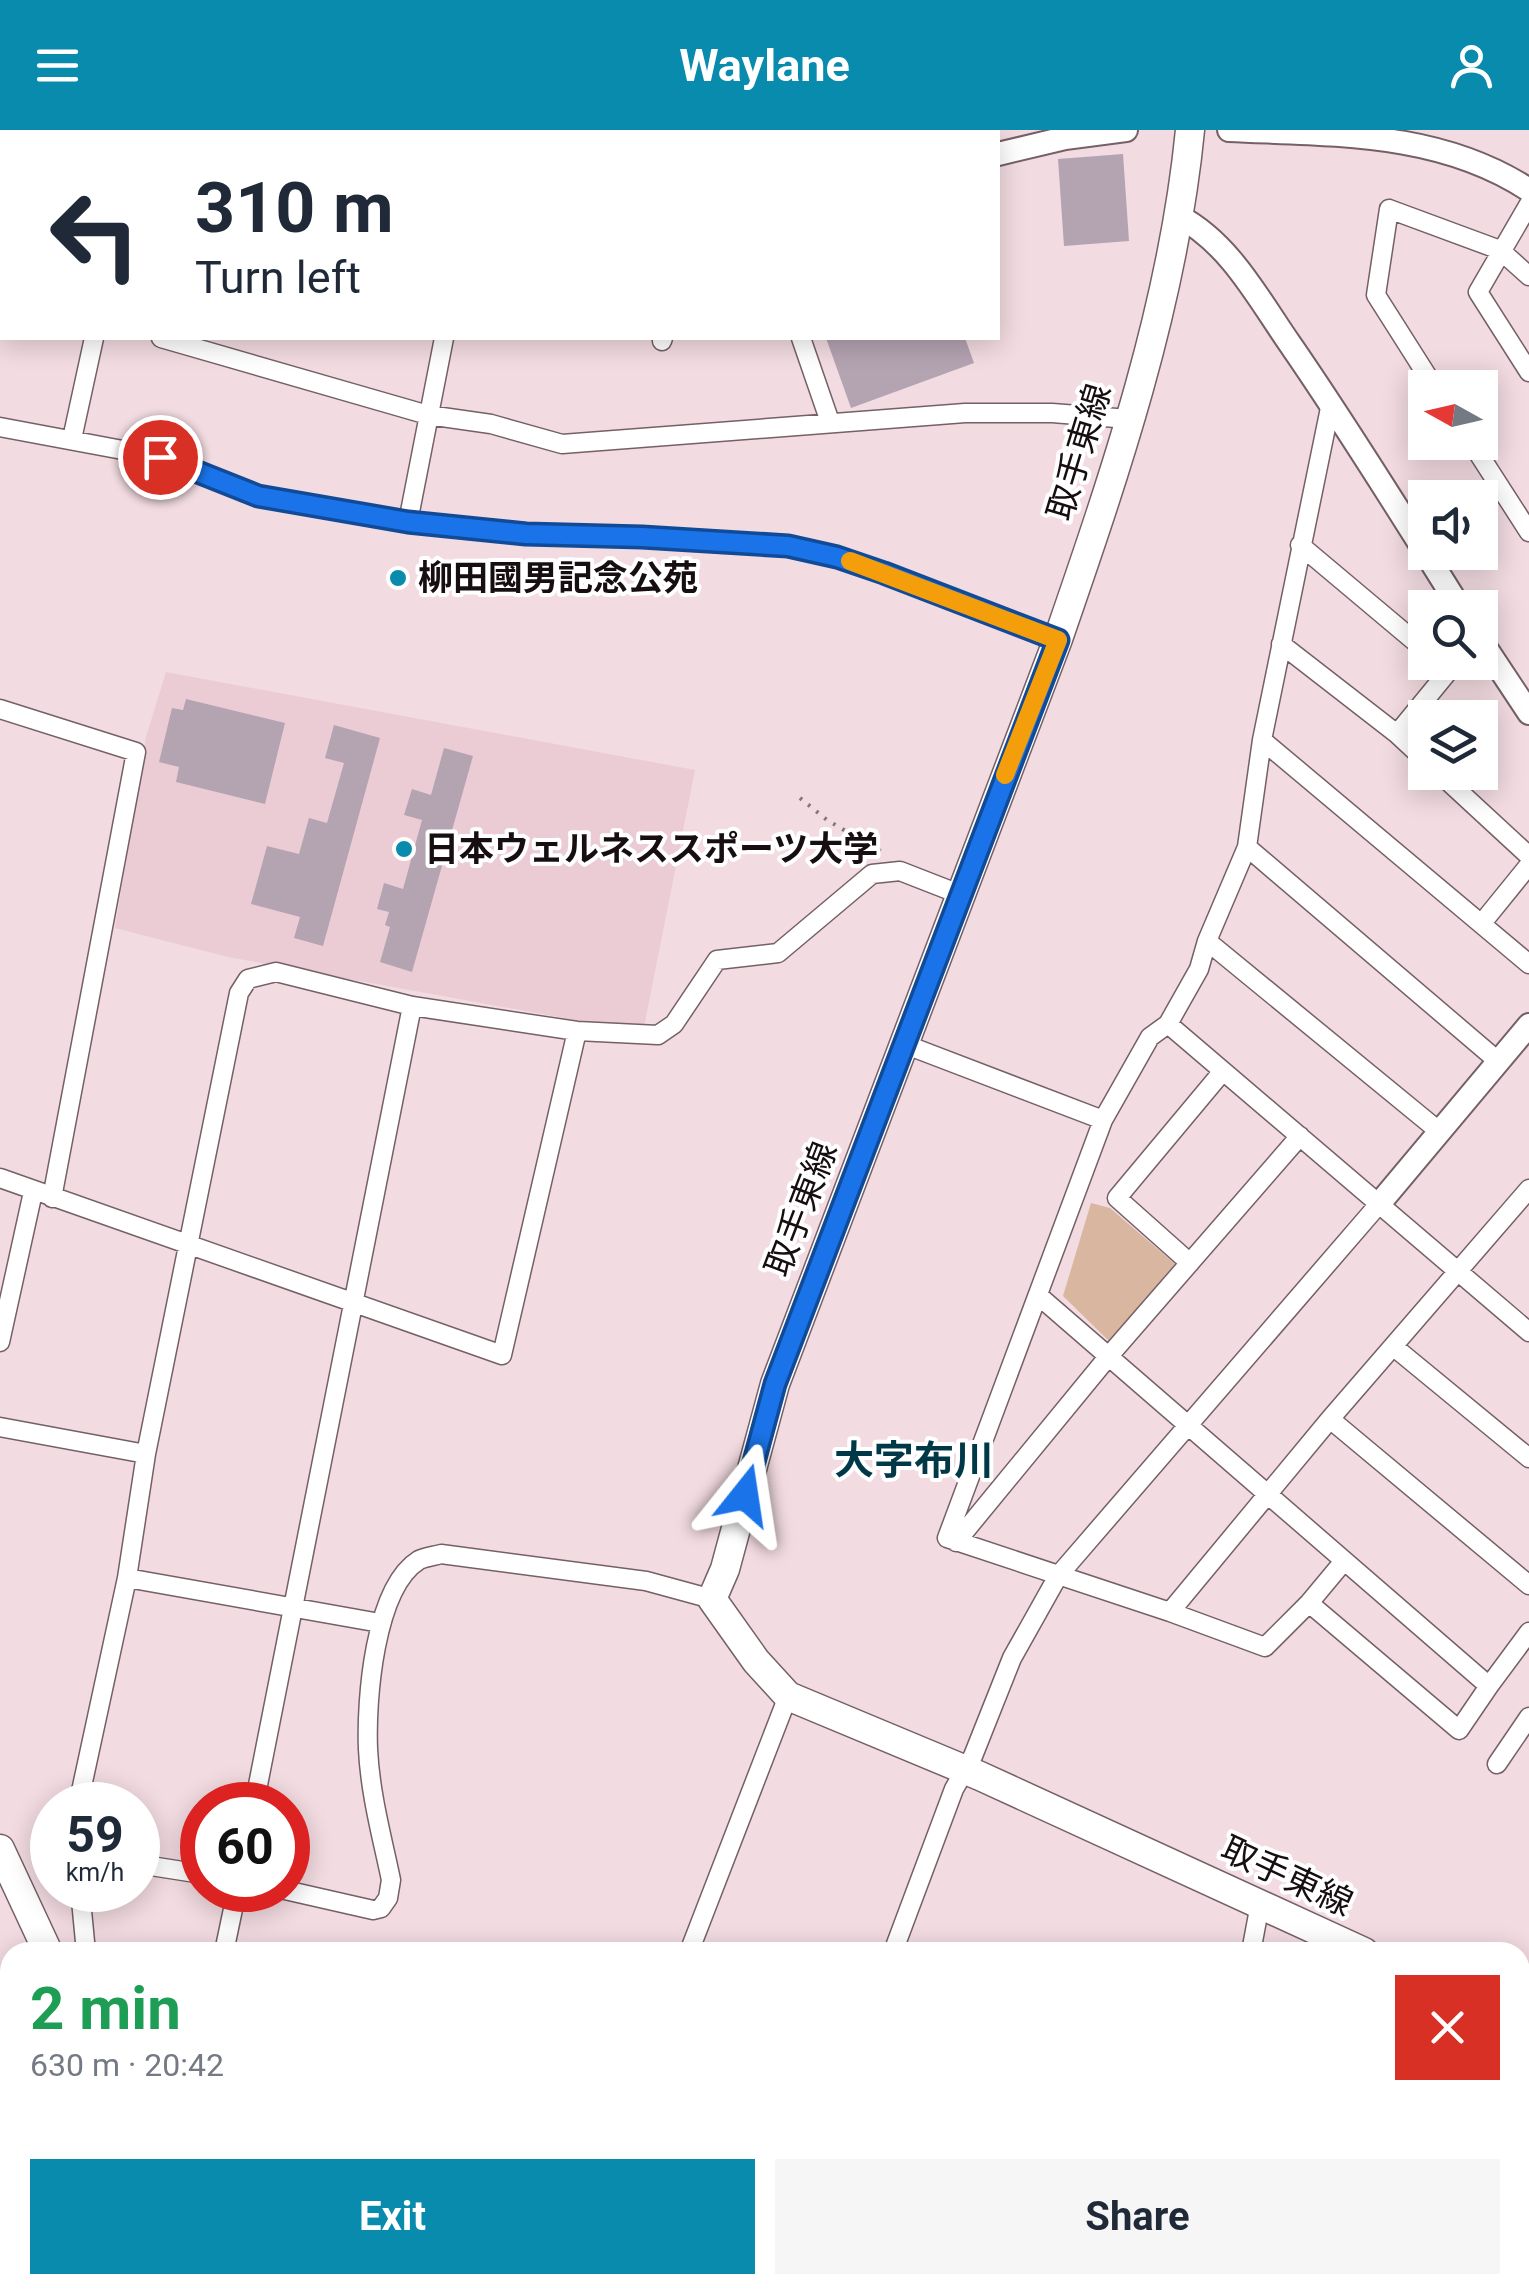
<!DOCTYPE html>
<meta charset="utf-8">
<style>
body{margin:0;font-family:Roboto,"Noto Sans JP",sans-serif;background:#f6f6f7;color:#1f2937;height:100vh;display:flex;flex-direction:column;font-size:38px;white-space:nowrap}
*{box-sizing:border-box;margin:0}
p{font-size:32px;color:#747a83}
.icon{flex:none;width:55px;height:55px;fill:none;stroke:currentColor;stroke-width:2;stroke-linecap:round;stroke-linejoin:round}
.map{position:relative;flex:1;overflow:hidden}
.side{position:absolute;left:0px;top:1812px;width:1530px;height:352px;display:flex;flex-direction:column;background:#fff;border-radius:30px 30px 0 0;box-shadow:0 5px 25px #0003}
.side>*{flex:none}
.guide{position:absolute;left:0px;top:0px;width:1000px;height:210px;box-shadow:0 5px 25px #0003;background:#fff;color:#1f2937;overflow:hidden}
.needle{width:65px;rotate:278deg}
.fabs{position:absolute;left:1408px;top:240px;display:grid;gap:20px}
.fabs a{display:grid;place-items:center;width:90px;height:90px;border-radius:0px;background:#fff;box-shadow:0 5px 25px #0003;font-size:50px}
.speed{position:absolute;left:30px;top:1652px;display:flex;gap:20px;font-size:50px;font-weight:700;text-align:center}
.speed>*{display:grid;place-content:center;width:130px;height:130px;border-radius:50%;background:#fff;box-shadow:0 5px 25px #0003;line-height:1}
.speed small{font-size:25px;font-weight:400}
.speed .limit{border:15px solid #d22;background:#fff;color:#111}
.pin{position:absolute;display:grid;place-items:center;width:85px;height:85px;color:#fff;margin:-42px;border:5px solid #fff;border-radius:50%;box-shadow:0 2px 10px #0007}
.me{position:absolute;width:110px;margin:-55px;rotate:15deg;stroke-linejoin:round;filter:drop-shadow(0 0 8px #0008)}
.turn{display:flex;align-items:center;gap:35px;height:210px;padding:0 30px;font-size:45px}
.turn .icon{width:130px;height:130px;stroke-width:2.5}
.turn b{display:block;font-size:70px;line-height:85px}
.round{display:grid;place-items:center;flex:none;width:105px;height:105px;border-radius:0px;background:#f6f6f7}
.head{display:flex;align-items:center;justify-content:space-between;height:170px;padding:0 30px}
h1{font-size:60px;font-weight:700;line-height:75px;color:#1e9e55}
.cta{display:flex;gap:20px;margin-top:auto;padding:20px 30px}
.cta a{flex:1;height:115px;border-radius:0px;background:#088bac;color:#fff;font-size:40px;font-weight:700;line-height:115px;text-align:center}
.cta a+a{background:#f6f6f7;color:#1f2937}
header{display:flex;justify-content:space-between;align-items:center;height:130px;padding:0 30px;background:#088bac;color:#fff;font-size:45px;font-weight:700}
.map>svg:first-child{display:block}
.built{fill:#ebccd5}
.green{fill:#d9b6a0}
.building{fill:#b4a3b1}
.lines{fill:none;stroke-linecap:round;stroke-linejoin:round}
.minor-casing{stroke:#746066;stroke-width:21}
.tertiary-casing{stroke:#746066;stroke-width:26}
.primary-casing{stroke:#746066;stroke-width:31}
.path{stroke:#86767a;stroke-width:4;stroke-dasharray:2.5 8;stroke-linecap:butt}
.minor{stroke:#fff;stroke-width:18}
.tertiary{stroke:#fff;stroke-width:22}
.primary{stroke:#fff;stroke-width:28}
.route-casing{stroke:#114b97;stroke-width:25}
.route{stroke:#1a73e8;stroke-width:18}
.slow{stroke:#f59e0b;stroke-width:18}
.poi-dot{fill:#088bac;stroke:#fff;stroke-width:4}
.labels{text-anchor:middle;stroke-width:8;stroke-linejoin:round;paint-order:stroke}
.street-label{font-size:35px;fill:#160e10;stroke:#fff}
.poi-label{font-size:35px;font-weight:bold;fill:#160e10;stroke:#fff;text-anchor:start}
.quarter-label{font-size:40px;font-weight:bold;fill:#003848;stroke:#fff}
</style>
<header><svg class="icon" aria-label="menu" viewBox="0 0 24 24"><path d="M4 6h16M4 12h16M4 18h16"/></svg>Waylane<svg class="icon" aria-label="person" viewBox="0 0 24 24"><circle cx="12" cy="8" r="4"/><path d="M4 21q1-7 8-7t8 7"/></svg></header>
<div class="map">
<svg width="1529" height="2163" viewBox="0 0 1529 2163">
<rect width="100%" height="100%" fill="#f2dbe1"/>
<path class="built" d="M166,542L695,640L644,897L597,894L228,827L115,798L146,607Z"/>
<path class="green" d="M1091,1073L1110,1078L1175,1134L1109,1211L1063,1166Z"/>
<path class="building" d="M1123,24L1129,111L1064,116L1058,29Z
M826,208H965L974,233L851,278Z
M186,569L285,593L265,674L176,652L179,637L159,632L172,578L183,580Z
M334,595L380,608L323,816L294,808L300,787L251,774L267,716L299,724L309,688L327,693L344,633L325,628Z
M444,618L473,626L412,842L380,832L390,797L385,795L389,782L377,779L384,753L403,759L422,690L404,685L412,659L431,665Z"/>
<g class="lines">
<defs>
<path id="minor" d="M726,0L727,2
M480,2V0
M1529,74L1478,162L1529,242
M0,165H2
M161,208L428,285L491,294L562,314L965,283H1052L1129,289
M801,208L830,292
M662,211L663,208
M1435,258L1376,165L1389,79L1500,120L1529,146
M1331,273L1262,610L1247,717L1207,811L1199,839L1168,894L1150,907L1103,990L947,1408L1170,1482L1265,1517L1309,1473L1344,1431
M0,297L160,327L258,366L408,392L526,405L642,407L788,417L837,427L884,443L1058,509
M72,309L94,208
M1471,312L1529,402
M408,392L444,208
M1300,415L1425,520
M1281,514L1397,604L1425,630
M0,579L136,622L52,1068
M1397,604L1456,532
M1262,610L1529,834
M1438,642L1529,726
M1247,717L1499,932
M1482,793L1529,735
M1207,811L1440,1002
M1168,894L1529,1202
M904,914L1103,990
M0,1048L502,1225L577,901
M1190,1133L1117,1068L1223,941
M1040,1167L1489,1556L1529,1502
M0,1212L33,1062
M1394,1217L1529,1328
M1330,1289L1529,1455
M0,1297L146,1324
M956,1412L1108,1227L1300,1006
M127,1448L380,1493
M1309,1473L1459,1600L1489,1556
M1170,1482L1330,1289L1529,1059
M1497,1634L1529,1587
M78,1675L127,1448L146,1324L239,863L248,849L276,842L412,876L577,901L658,905L674,894L717,830L778,823L872,744L900,741L959,764
M254,1675L412,876
M138,1734L202,1744
M80,1760L86,1822
M285,1760L373,1780L381,1778L388,1768L391,1750C382,1707 370,1663 368,1619C366,1571 374,1458 419,1430C425,1427 434,1426 441,1424L646,1451L712,1469
M224,1822L237,1760
M689,1822L788,1566
M893,1822L954,1659L973,1626L1012,1528L1058,1446L1379,1074
M1251,1822L1260,1774
M0,1895L10,1916
M1520,2053L1529,2047
M1520,2102L1529,2096
M0,2132L10,2131
M57,2155L68,2163
M86,2155L88,2163
M949,2155L961,2163
M592,2163L594,2155
M769,2163L772,2155
M874,2163L877,2155
M986,2163L990,2155
M1346,2163L1359,2155
M1423,2163L1436,2155"/>
<path id="tertiary" d="M135,0L143,2
M1229,0C1333,5 1439,1 1529,60
M998,24L1065,8L1126,0
M1180,87C1230,114 1258,168 1290,214C1337,282 1381,352 1425,422
M1425,422L1460,478
M1480,509L1529,583
M1379,1074L1529,895
M1520,1897L1529,1888"/>
<path id="primary" d="M1190,0C1173,175 1115,344 1058,509L775,1254L725,1439L712,1469L756,1531L788,1566L980,1646L1364,1822
M0,1719L48,1822
M233,2155L237,2163
M1269,2163L1277,2155"/>
</defs>
<use href="#minor" class="minor-casing"/>
<use href="#tertiary" class="tertiary-casing"/>
<use href="#primary" class="primary-casing"/>
<path class="path" d="M800,668L827,690L887,725
M1463,2163L1475,2155"/>
<use href="#minor" class="minor"/>
<use href="#tertiary" class="tertiary"/>
<use href="#primary" class="primary"/>
</g>
<g class="lines">
<defs>
<path id="route" d="M160,327L258,366L408,392L526,404L642,407L788,416L837,427L884,443L1058,510L775,1254L745,1365"/>
</defs>
<use href="#route" class="route-casing"/>
<use href="#route" class="route"/>
<path class="slow" d="M850,431L1058,510L1005,645"/>
</g>
<g class="poi-dot">
<circle cx="398" cy="448" r="10"/>
<circle cx="404" cy="719" r="10"/>
</g>
<g class="labels">
<g class="street-label">
<text transform="translate(1079 322) rotate(-73)" y="12">取手東線</text>
<text transform="translate(801 1079) rotate(-69)" y="12">取手東線</text>
<text transform="translate(1287 1746) rotate(25)" y="12">取手東線</text>
</g>
<g class="poi-label">
<text x="418" y="460">柳田國男記念公苑</text>
<text x="424" y="731">日本ウェルネススポーツ大学</text>
</g>
<g class="quarter-label">
<text x="914" y="1344">大字布川</text>
</g>
</g>
</svg>
<div class="fabs">
<a><svg class="needle" viewBox="-14 -14 28 28"><path d="M0-13l5 13h-10z" fill="#e53935"/><path d="M0 13l5-13h-10z" fill="#747a83"/></svg></a>
<a><svg class="icon" aria-label="sound" viewBox="0 0 24 24"><path d="M4 9h4l5-4v14l-5-4H4zM17 9q2 3 0 6"/></svg></a>
<a><svg class="icon" aria-label="search" viewBox="0 0 24 24"><circle cx="10" cy="10" r="6"/><path d="M15 15l6 6"/></svg></a>
<a><svg class="icon" aria-label="layers" viewBox="0 0 24 24"><path d="M12 4l9 5-9 5-9-5zM3 14l9 5 9-5"/></svg></a>
</div>
<div class="speed"><div>59<small>km/h</small></div><div class="limit">60</div></div>
<div class="pin" style="left:160px;top:327px;background:#d93025"><svg class="icon" aria-label="arrive" viewBox="0 0 24 24"><path d="M6 21V4h12l-3 4 3 4H6"/></svg></div>
<svg class="me" style="left:745px;top:1365px" viewBox="-20 -20 40 40"><path d="M0-17L14 15 0 8-14 15z" fill="#1a73e8" stroke="#fff" stroke-width="4"/></svg>
<div class="guide">
<div class="turn"><svg class="icon" aria-label="left" viewBox="0 0 24 24"><path d="M17 20v-9H6M10 6l-5 5 5 5"/></svg><div><b>310 m</b>Turn left</div></div>
</div>
<section class="side">
<div class="head"><div><h1>2 min</h1><p>630 m · 20:42</p></div><a class="round" style="background:#d93025;color:#fff"><svg class="icon" aria-label="close" viewBox="0 0 24 24"><path d="M6 6l12 12M18 6L6 18"/></svg></a></div>
<div class="cta"><a>Exit</a><a>Share</a></div>
</section>
</div>
